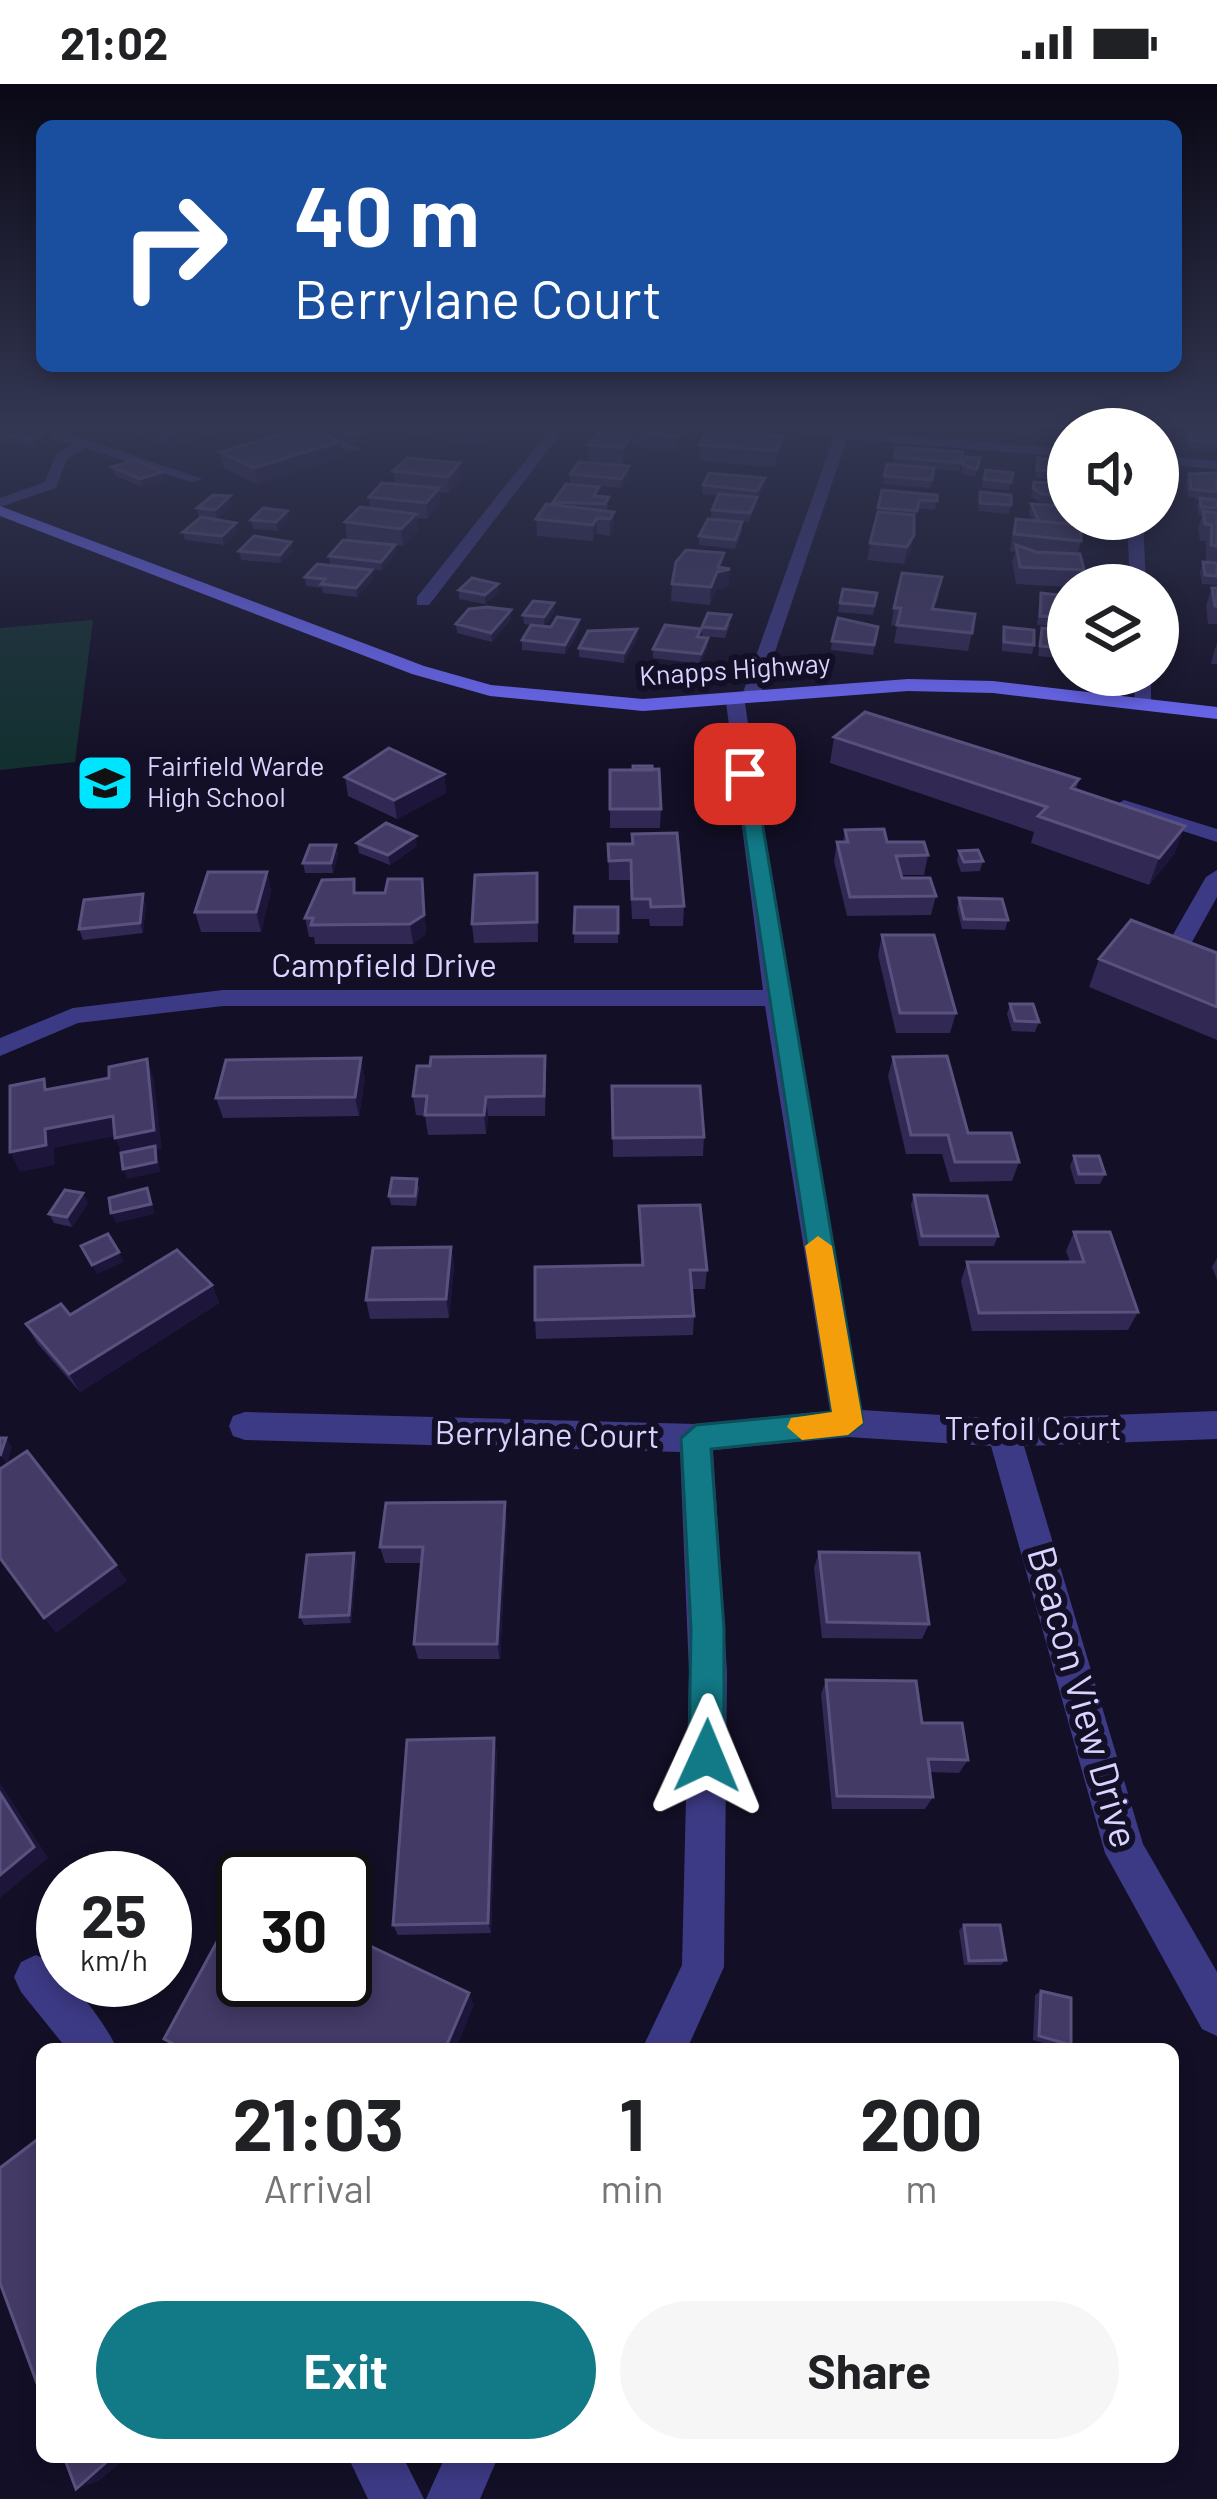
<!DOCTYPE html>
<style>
body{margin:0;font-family:Barlow,sans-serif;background:#f6f6f6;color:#202124;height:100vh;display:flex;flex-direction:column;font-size:45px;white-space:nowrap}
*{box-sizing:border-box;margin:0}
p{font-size:39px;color:#757577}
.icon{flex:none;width:66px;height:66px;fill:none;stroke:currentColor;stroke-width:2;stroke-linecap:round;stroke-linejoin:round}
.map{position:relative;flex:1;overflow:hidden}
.details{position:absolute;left:36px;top:1959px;width:1143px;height:420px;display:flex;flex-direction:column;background:#fff;border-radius:18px;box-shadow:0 6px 18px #0003}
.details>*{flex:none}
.hud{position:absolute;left:36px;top:36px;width:1146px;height:252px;border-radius:18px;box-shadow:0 6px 18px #0003;background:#1a4fa0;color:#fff;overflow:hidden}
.fabs{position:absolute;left:1047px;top:324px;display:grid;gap:24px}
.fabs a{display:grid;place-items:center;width:132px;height:132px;border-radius:50%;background:#fff;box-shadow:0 6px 18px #0003;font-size:60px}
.speed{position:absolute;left:36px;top:1767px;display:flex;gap:24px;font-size:60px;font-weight:700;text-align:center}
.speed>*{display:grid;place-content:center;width:156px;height:156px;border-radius:50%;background:#fff;box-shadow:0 6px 18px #0003;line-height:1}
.speed small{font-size:30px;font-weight:400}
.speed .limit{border:6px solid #111;border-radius:18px;background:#fff;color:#111}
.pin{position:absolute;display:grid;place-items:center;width:102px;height:102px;color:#fff;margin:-51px;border-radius:24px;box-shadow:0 6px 18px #0006}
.me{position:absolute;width:132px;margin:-66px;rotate:1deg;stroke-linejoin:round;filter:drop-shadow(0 0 9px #0008)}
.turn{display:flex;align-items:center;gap:42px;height:252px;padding:0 60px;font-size:54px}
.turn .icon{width:156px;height:156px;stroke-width:2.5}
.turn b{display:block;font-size:84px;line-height:102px}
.eta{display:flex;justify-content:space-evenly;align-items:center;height:204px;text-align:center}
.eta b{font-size:72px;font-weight:700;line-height:84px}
.primary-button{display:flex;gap:24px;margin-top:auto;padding:24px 60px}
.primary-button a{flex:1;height:138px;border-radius:72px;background:#127987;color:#fff;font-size:48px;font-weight:700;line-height:138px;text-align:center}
.primary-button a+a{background:#f6f6f6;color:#202124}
.status{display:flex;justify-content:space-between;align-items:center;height:84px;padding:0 60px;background:#fff;direction:ltr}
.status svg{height:33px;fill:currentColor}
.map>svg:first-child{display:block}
.green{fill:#12302f}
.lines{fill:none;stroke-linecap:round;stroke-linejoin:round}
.lane{fill:#3d3a85;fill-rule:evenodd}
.street{fill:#3d3a85;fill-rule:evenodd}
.secondary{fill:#6f6bff;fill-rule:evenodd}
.wall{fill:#312854}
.shaded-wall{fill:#1d163a}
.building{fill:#433a66;stroke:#5a527e;stroke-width:3}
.route{fill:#127987;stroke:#0c4f58;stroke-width:3}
.slow{fill:#f59e0b}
.labels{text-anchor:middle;stroke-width:12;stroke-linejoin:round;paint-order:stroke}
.far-street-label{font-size:27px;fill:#d9d4ff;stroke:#130f26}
.far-poi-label{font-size:27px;fill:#d9d4ff;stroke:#130f26;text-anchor:start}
.street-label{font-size:33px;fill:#d9d4ff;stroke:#130f26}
.near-street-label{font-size:39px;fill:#d9d4ff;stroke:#130f26}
</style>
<div class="status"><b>21:02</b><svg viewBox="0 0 49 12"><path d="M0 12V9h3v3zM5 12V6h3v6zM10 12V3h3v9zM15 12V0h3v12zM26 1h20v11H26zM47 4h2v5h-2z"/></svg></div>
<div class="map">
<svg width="1217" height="2415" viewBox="0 0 1217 2415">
<rect width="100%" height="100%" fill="#130f26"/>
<path class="green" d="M93,536L75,678L0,686V544Z"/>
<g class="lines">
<path class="lane" d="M7,343H49L203,395L191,398L85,364L67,375L56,404L0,423V414L45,398L56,370L72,360Z
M293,343H312L361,365L349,368Z
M1124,716L1217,745V758L1117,726L1114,722Z
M1217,786V813L1192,858L1217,867V882L1167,861L1206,793Z
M36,1871C62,1882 105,1937 117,1965H67L21,1908L14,1893L21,1878Z
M348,2373H403L424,2415H368Z"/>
<path class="street" d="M552,343H566L429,521H417V513Z
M751,343H851L850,347L1068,365V373L847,355L759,615L745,619L788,914L862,1326L1004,1335L1217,1327V1355L1024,1362L1143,1760L1217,1888V1952L1202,1945L1105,1769L991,1362L848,1353L713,1366L727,1588L724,1883L687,1965H642L682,1881L689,1588L680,1368L245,1356L233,1352L229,1342L233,1332L245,1328L696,1340L830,1327L765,922H223L78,939L0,972V954L73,924L223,906H763L726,618L741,614L834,353Z
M1125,343H1139V345H1125Z
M1158,372L1217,377V385L1158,380Z
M1127,435H1143L1146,501H1130Z
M1133,591H1151V623L1135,619Z
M445,2373H498L480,2415H426Z"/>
<path class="secondary" d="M0,422L424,582L491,601L643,615L908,595L993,597L1217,623V635L993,609L908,607L643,627L490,612L412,590L0,432Z"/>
</g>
<path class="wall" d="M138,343H238L172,364L140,351Z
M333,343L376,353L357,360L334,351Z
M411,343H494L495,345L482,360L412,352Z
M604,343H683L682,359L677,368L634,362L623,380L589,377L588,361Z
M1011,343H1034L1033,350L1010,348Z
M1052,343H1091L1068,345V353L1052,352Z
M1186,343H1217V366L1187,364V352L1189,345Z
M0,346L51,354L37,363L0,358Z
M783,352L781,368L775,383L699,377L700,361Z
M896,363L961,379L959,387L934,385L931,404L883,400L887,380L892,381Z
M220,368L343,373L257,400L224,384Z
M980,374L975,393L961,390L963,381Z
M1038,374L1068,377V397L1035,394Z
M112,383L162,388L164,396L142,403L114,391Z
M986,386L1013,389L1009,406L982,404Z
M393,387L461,395L449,409L439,408L440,420L428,435L417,434L418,446L403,462L347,455L345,438L370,424L369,413L395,400Z
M1217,389V501L1202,500L1200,487L1203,478H1206V457H1200L1198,444L1202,432L1198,431L1197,422L1200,415L1188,413L1186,398L1189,390Z
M570,390L629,391L621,404L570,399Z
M765,394L764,402L757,415L756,422L749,438L711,434L712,426L718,411L702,410L703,401Z
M1034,398L1068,400V421L1040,418L1031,413Z
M882,406L937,411L935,426L918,424L914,436L911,468L904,480L867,476Z
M980,408L1011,421L1009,430L978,427Z
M599,412L609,422L606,427L614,428V444L610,452L597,450L593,457L537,452L536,435L553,421V418Z
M1031,420L1075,441L1081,457L1077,470L1084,486L1080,501H1068V503L1016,500L1012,478L1015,468L1010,467L1012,452L1016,435L1033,437L1029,429Z
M232,421L217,435L238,448L224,461L185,456L183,448L201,433H199L197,424Z
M289,435L278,447L253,445L251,436Z
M742,438V447L735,465L699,461V452Z
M239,467H293L281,479L241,476Z
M396,470L382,486L343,482L373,495L357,513L323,509L322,504L306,502L305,493L330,481L329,472Z
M723,484L729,502L716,506L710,521L671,517L672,500Z
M498,500V509L485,520L459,515V506Z
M1212,504H1217V540H1208L1206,521Z
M877,509L873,531L838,528L840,519Z
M1041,509L1068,512V544L1037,541Z
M939,510L934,525L972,549L968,567L894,559L897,542L891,541L894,524Z
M511,526V535L492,558L457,549L456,540Z
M554,529L544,542L579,545L565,570L522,566V556L543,542L524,540L523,531Z
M730,540L725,554L702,552V543Z
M878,543L873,571L831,566L832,557Z
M1004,543L1034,561L1032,570L1002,567V552Z
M1042,544L1068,547V575L1038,572Z
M637,545V554L624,579L579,573V564Z
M701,545L700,553L708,563L700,580L653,574V565Z
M1217,559V580H1211L1215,565Z
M834,653L1079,695L1076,706L1175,769L1149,801L1031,759L1034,748L830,679Z
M610,686L661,725L660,744H610Z
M444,690L446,709L397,735L348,712L345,693Z
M845,746L928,771L924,791H901L902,794L936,812L931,831L847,832L834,777L837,758H843Z
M357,759L417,762L390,781L359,769Z
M608,760H632L684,822L683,842H650L649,835H632L630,796H609Z
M336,761L338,771L333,789H305L303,779Z
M959,767L983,777L980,787L961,788L957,777Z
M267,788L271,807L261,848H201L195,828Z
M537,789L538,858L474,859L472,840Z
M422,795L426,850L413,860H315L314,853H309L305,834L357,809H385Z
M959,814L1008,836L1005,846L962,845L957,824Z
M146,820L143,849L83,856L79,845Z
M575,823H618V859H574Z
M882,851L956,929L950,949H896L878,871Z
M1217,869V956L1089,903L1099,875Z
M1010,920L1039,938L1035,948L1012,947L1007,930Z
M893,973L968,1049L1019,1078L1012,1097L950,1098L942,1070H906L888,992Z
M546,992L545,1032H488L486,1050L428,1051L425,1032L416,1031L413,1012Z
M365,994L359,1032L223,1034L216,1014Z
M612,1002L704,1053L703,1072L613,1073Z
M1074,1072L1105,1090L1100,1100H1075L1070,1082Z
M417,1095L419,1105L416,1122L391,1121L389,1112Z
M914,1111L998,1152L994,1162H919L911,1121Z
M88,1119L72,1143L54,1139L49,1130Z
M639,1122L707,1186L705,1205H692L694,1232L693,1251L536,1255L535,1236L641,1181Z
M1074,1148L1138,1228L1128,1246L972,1247L961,1197L967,1178H1070L1066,1167Z
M451,1163L454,1182L449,1234L370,1235L366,1216Z
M1217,1174V1196L1212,1183Z
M212,1201L219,1219L80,1308L37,1259L26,1240Z
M507,1435L500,1575H418L414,1560L421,1479H385L380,1463Z
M819,1468L929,1540L922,1555L822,1554L814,1484Z
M354,1469L357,1477L351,1539L304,1541L300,1533Z
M826,1596L922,1639L968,1676L959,1689L929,1688L933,1713L925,1725H832L821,1610Z
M497,1667L491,1849L398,1851L393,1841Z
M964,1841L1006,1876L1001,1881H964L959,1846Z
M1041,1907L1071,1961L1064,1965L1033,1956L1035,1911Z"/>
<path class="shaded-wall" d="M187,343H238L172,364L169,349Z
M482,343H494L495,345L482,360L481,345Z
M683,343L682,359L677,368L678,353Z
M375,345L376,353L357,360L356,352Z
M49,346L51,354L37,363L34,355Z
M634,346V362L623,380V364Z
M783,352L781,368L775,383L776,367Z
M341,357L343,373L257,400L254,384Z
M460,379L461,395L449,409L448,393Z
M629,382V391L621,404V395Z
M162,388L164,396L142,403L140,395Z
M765,394L764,402L757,415L756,422L749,438L757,407Z
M439,404L440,420L428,435L426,419Z
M230,412L232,421L217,435L215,426Z
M287,427L289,435L278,447L276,438Z
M614,428V444L610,452V435Z
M416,430L418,446L403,462L401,445Z
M597,434V450L593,457V441Z
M236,439L238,448L224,461L222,452Z
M914,451L911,468L904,480L907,463Z
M291,458L293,467L281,479L280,471Z
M395,461L396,470L382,486L381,478Z
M724,469L722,487L730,485L729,502L716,506L710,521L711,503Z
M372,486L373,495L357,513L356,504Z
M498,500V509L485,520V511Z
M554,519V529L544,542V533Z
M511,526V535L492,558L491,549Z
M579,536V545L565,570V561Z
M637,545V554L624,579V569Z
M708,554V563L700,580L701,570Z
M444,690L446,709L397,735L394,716Z
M1185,742L1175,769L1149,801L1159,774Z
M416,752L417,762L390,781L388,771Z
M336,761L338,771L333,789L331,779Z
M267,788L271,807L261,848L256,828Z
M422,795L426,850L413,860L410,840Z
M143,810L146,820L143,849L140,839Z
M361,974L365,994L359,1032L355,1013Z
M147,975L154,995L162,1065L157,1066L160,1088L127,1095L123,1085V1073L115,1054Z
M486,1013L488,1032L486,1050L484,1031Z
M113,1032L121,1051L54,1064L55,1081L20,1088L10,1068L45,1045Z
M147,1104L155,1130L116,1139L111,1129Z
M83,1109L88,1119L72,1143L67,1133Z
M451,1163L454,1182L449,1234L446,1215Z
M119,1168L124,1178L97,1190L92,1181Z
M212,1201L219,1219L80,1308L69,1290Z
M6,1354L12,1363L7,1381L1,1372Z
M505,1418L507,1435L500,1575L497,1560Z
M354,1469L357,1477L351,1539L349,1531Z
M116,1481L127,1497L56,1549L44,1534Z
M494,1654L497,1667L491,1849L488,1839Z
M0,1699L48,1774L0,1814Z
M469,1909L474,1921L456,1965H445Z
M112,2373H127L99,2397L76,2405Z"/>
<path class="building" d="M5,343H21L49,346L34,355L0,351V346Z
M154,343H187L169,349Z
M305,343L341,357L254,384L220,368Z
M333,343H369L375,345L356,352Z
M604,343H683L678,353L634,346L623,364L588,361Z
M1054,343H1091V345Z
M1189,344L1217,346V358L1190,356Z
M708,346L783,352L776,367L700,361Z
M896,363L963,368L961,379L894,373Z
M966,373L980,374L977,385L963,381Z
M407,374L460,379L448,393L393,387Z
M1038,374L1068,377V388L1037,386Z
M135,376L162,388L140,395L112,383Z
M579,378L629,382L621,395L570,390Z
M887,380L934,384L932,396L884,392Z
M986,386L1013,389L1011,398L984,395Z
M709,389L765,394L757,407L703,401Z
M1217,389V408L1191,405L1189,390Z
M1034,398L1068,400V412L1042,410L1033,404Z
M382,399L439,404L426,419L369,413Z
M566,400L599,403L594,412L609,413L605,420L553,418Z
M882,406L937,411V417L919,416L917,427L878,424Z
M980,408L1011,411V421L980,419Z
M719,410L757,413L750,429L712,426Z
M213,411L230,412L215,426L197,424Z
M1200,414L1217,416V424L1201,423Z
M546,420L614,428L610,435L597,434L593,441L536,435Z
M1031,420L1068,422V435H1075V441L1039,437Z
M360,423L416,430L401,445L345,438Z
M263,424L287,427L276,438L251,436Z
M1203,427L1217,429V462L1211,461L1212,441L1205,440Z
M878,428L914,431V451L907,463L870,459Z
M201,433L236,439L222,452L183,448Z
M708,435L742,438L735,456L699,452Z
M1016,435L1081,441V457L1014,450Z
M254,452L291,458L280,471L239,467Z
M343,456L395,461L381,478L329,472Z
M1016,461L1036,468L1080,470L1084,486L1020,483Z
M686,466L724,469L718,483L730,485L717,488L711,503L672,500L676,478Z
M1203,478L1217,479V492L1205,491Z
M317,480L372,486L356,504L321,500L325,495L305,493Z
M902,489L942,493L932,525L975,530L972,549L897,541L901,524H894Z
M472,494L498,500L485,511L459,506Z
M1212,504H1217V522H1215Z
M843,505L877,509L874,522L840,519Z
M1041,509L1068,512V534L1040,532Z
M533,517L554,519L544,533L523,531Z
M487,523L511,526L491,549L456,540L469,525Z
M708,529L731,531L725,545L702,543Z
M557,533L579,536L565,561L522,556L531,541L551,543Z
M838,534L878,543L874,561L832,557Z
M665,541L701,545L697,553L708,554L701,570L653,565Z
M1004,543L1034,546V561L1004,558Z
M1042,544L1068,547V565L1040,562Z
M637,545L624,569L579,564L588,547Z
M865,628L1079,695L1071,704L1185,742L1159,774L1038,732L1047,723L834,653Z
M389,664L444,690L394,716L345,693Z
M633,682H652V686H633Z
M659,685L661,725H610V686Z
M386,739L416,752L388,771L357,759Z
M884,745L887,758H924L928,771L896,772L902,794H930L936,812L850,813L837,758H848L845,746Z
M677,749L684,822L651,823L650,815H632L631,776L609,777L608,760H633L632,750Z
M310,761H336L331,779H303Z
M978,766L983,777L964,778L959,767Z
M208,788H267L256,828H195Z
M537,789V838L472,840L475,791Z
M354,795V809H385L388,795H422L424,831L410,840L311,841L313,834H305L322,796Z
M143,810L140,839L79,845L84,816Z
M959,814L1002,815L1008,836L964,835Z
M575,823H618V849H574Z
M1131,836L1217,869V923L1099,875Z
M882,851H934L956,929H900Z
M1010,920H1033L1039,938L1015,937Z
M545,972L544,1012L486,1013L484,1031H425L427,1012H413L417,982H430L431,973Z
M947,972L968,1049H1011L1019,1078H955L948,1051H911L893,973Z
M361,974L355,1013L216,1014L226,976Z
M147,975L154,1046L115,1054L113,1032L45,1045L46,1061L10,1068V1002L44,995L45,1006L109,994V983Z
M612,1002H700L704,1053L613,1054Z
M155,1062L156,1078L123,1085L121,1069Z
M1074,1072H1099L1105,1090H1079Z
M392,1094L417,1095L415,1112H389Z
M147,1104L151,1120L111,1129L109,1114Z
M65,1106L83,1109L67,1133L49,1130Z
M914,1111L987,1112L998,1152H922Z
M700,1121L707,1186H690L694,1232L535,1236V1183L643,1181L639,1122Z
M1074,1148H1110L1138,1228L979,1229L967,1178H1084Z
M108,1150L119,1168L92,1181L81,1162Z
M451,1163L446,1215L366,1216L373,1164Z
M177,1166L212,1201L69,1290L26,1240L61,1220L70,1231Z
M0,1354H6L0,1372Z
M27,1367L116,1481L44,1534L0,1474V1385Z
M505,1418L497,1560H414L423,1463H380L386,1419Z
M819,1468L919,1469L929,1540L827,1538Z
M354,1469L349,1531L300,1533L307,1471Z
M826,1596L916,1597L922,1639H962L968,1676L928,1675L933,1713L837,1712Z
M494,1654L488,1839L393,1841L407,1656Z
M0,1709L34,1763L0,1791Z
M243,1810V1896H345V1850L469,1909L445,1965H183L164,1955Z
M964,1841H1000L1006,1876L969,1877Z
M1041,1907L1071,1914V1961L1039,1952Z
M42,2052V2313L0,2199V2084Z
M64,2373H112L76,2405Z"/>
<linearGradient id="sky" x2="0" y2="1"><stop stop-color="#0a0815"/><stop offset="0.5" stop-color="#333752"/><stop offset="1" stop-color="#333752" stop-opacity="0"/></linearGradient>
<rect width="1217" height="681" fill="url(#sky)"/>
<path class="route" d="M745,685L754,690L863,1339L848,1351L711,1365L724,1545V1672L719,1685L707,1690L694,1685L689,1672L691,1545L681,1354L696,1341L832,1328L736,690Z"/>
<path class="slow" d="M818,1152L832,1162L863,1339L848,1351L802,1356L787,1343L791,1334L832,1328L805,1162Z"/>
<defs>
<symbol id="school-square" viewBox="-11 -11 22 22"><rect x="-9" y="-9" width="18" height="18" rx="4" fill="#00e5ff" stroke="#130f26"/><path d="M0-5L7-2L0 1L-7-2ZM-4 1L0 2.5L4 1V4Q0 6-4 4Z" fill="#111"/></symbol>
</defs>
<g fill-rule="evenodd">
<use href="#school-square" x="72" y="666" width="66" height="66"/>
</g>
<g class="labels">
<g class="far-street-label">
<text transform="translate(735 586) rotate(-4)" y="9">Knapps Highway</text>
</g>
<g class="far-poi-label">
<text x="147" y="692">Fairfield Warde<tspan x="147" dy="31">High School</tspan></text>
</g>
<g class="street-label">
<text x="384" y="893">Campfield Drive</text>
<text x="1033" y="1356">Trefoil Court</text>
<text transform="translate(547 1350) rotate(1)" y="12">Berrylane Court</text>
</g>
<g class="near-street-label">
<text transform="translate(1083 1613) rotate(74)" y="14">Beacon View Drive</text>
</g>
</g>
</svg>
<div class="fabs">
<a><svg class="icon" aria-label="sound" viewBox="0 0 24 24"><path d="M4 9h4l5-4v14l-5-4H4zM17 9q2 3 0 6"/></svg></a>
<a><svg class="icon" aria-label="layers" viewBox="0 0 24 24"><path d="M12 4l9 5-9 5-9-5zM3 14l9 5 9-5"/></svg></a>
</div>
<div class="speed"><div>25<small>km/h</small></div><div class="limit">30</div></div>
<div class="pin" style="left:745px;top:690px;background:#d93025"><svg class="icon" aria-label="arrive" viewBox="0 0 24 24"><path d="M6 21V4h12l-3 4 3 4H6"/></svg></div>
<svg class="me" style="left:707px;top:1672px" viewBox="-20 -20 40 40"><path d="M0-17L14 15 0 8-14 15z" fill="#127987" stroke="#fff" stroke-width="4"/></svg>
<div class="hud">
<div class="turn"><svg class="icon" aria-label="right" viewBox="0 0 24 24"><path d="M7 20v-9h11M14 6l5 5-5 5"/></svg><div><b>40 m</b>Berrylane Court</div></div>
</div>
<section class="details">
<div class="eta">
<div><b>21:03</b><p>Arrival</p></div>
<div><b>1</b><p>min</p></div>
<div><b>200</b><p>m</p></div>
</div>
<div class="primary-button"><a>Exit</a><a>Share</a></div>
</section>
</div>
